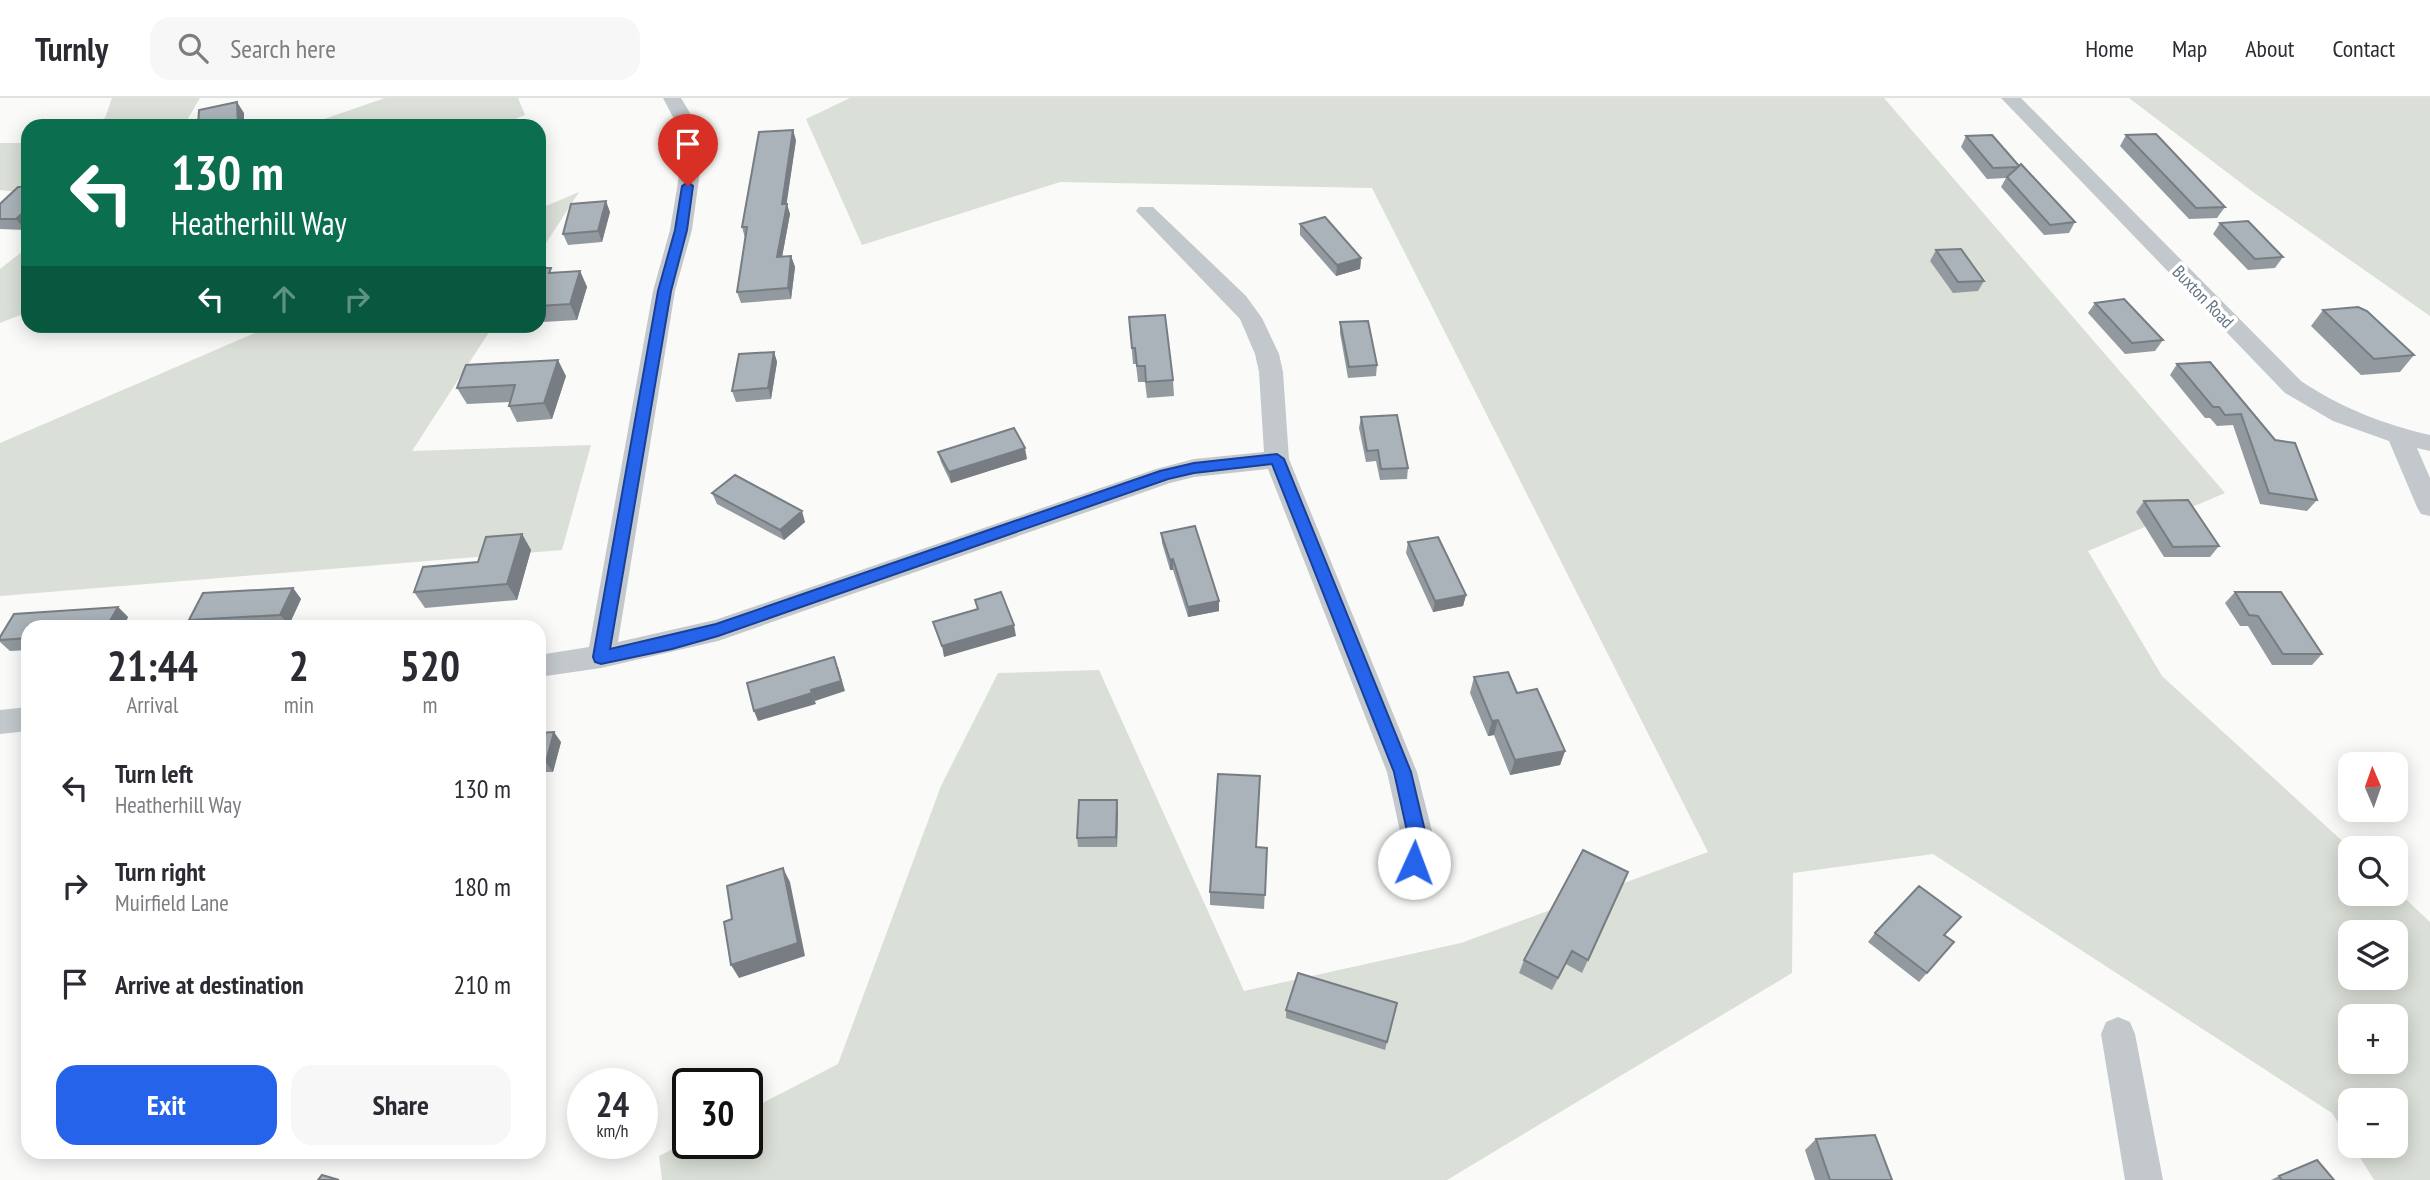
<!DOCTYPE html>
<meta charset="utf-8">
<style>
body{margin:0;font-family:"PT Sans Narrow",sans-serif;background:#f7f7f7;color:#2b2b33;height:100vh;display:flex;flex-direction:column;font-size:26px;white-space:nowrap}
*{box-sizing:border-box;margin:0}
p{font-size:23px;color:#7c7c81}
.icon{flex:none;width:38px;height:38px;fill:none;stroke:currentColor;stroke-width:2;stroke-linecap:round;stroke-linejoin:round}
.map{position:relative;flex:1;overflow:hidden}
.sheet{position:absolute;left:21px;top:522px;width:525px;height:539px;display:flex;flex-direction:column;background:#fff;border-radius:21px;box-shadow:0 4px 18px #0003}
.sheet>*{flex:none}
.top-card{position:absolute;left:21px;top:21px;width:525px;height:214px;border-radius:21px;box-shadow:0 4px 18px #0003;background:#0b6e4f;color:#fff;overflow:hidden}
.needle{width:46px;rotate:358deg}
.fabs{position:absolute;left:2338px;top:654px;display:grid;gap:14px}
.fabs a{display:grid;place-items:center;width:70px;height:70px;border-radius:14px;background:#fff;box-shadow:0 4px 18px #0003;font-size:35px}
.speed{position:absolute;left:567px;top:970px;display:flex;gap:14px;font-size:35px;font-weight:700;text-align:center}
.speed>*{display:grid;place-content:center;width:91px;height:91px;border-radius:50%;background:#fff;box-shadow:0 4px 18px #0003;line-height:1}
.speed small{font-size:18px;font-weight:400}
.speed .limit{border:4px solid #111;border-radius:10px;background:#fff;color:#111}
.pin{position:absolute;display:grid;place-items:center;width:60px;height:60px;color:#fff;margin:-72px -30px;border-radius:50% 50% 50% 0;rotate:-45deg;box-shadow:0 0 7px #0007}
.pin .icon{rotate:45deg}
.me{position:absolute;width:77px;margin:-38px;rotate:2deg;stroke-linejoin:round;filter:drop-shadow(0 0 5px #0008)}
.turn{display:flex;align-items:center;gap:24px;height:147px;padding:0 35px;font-size:32px}
.turn .icon{width:91px;height:91px;stroke-width:2.5}
.turn b{display:block;font-size:49px;line-height:60px}
.lanes{display:flex;align-items:center;height:66px;padding:0 35px;background:#0003;justify-content:center;gap:35px;direction:ltr}
.lanes .off{opacity:.35}
.eta{display:flex;justify-content:space-evenly;align-items:center;height:119px;text-align:center}
.eta b{font-size:42px;font-weight:600;line-height:49px}
.primary-button{display:flex;gap:14px;margin-top:auto;padding:14px 35px}
.primary-button a{flex:1;height:80px;border-radius:21px;background:#2563eb;color:#fff;font-size:28px;font-weight:600;line-height:80px;text-align:center}
.primary-button a+a{background:#f7f7f7;color:#2b2b33}
ul{padding:0;list-style:none}
li{display:flex;align-items:center;gap:21px;height:98px;padding:0 35px}
li div{flex:1}
li b{display:block;font-size:26px}
li em{font-style:normal}
header{display:flex;align-items:center;gap:42px;box-sizing:border-box;height:98px;padding:0 35px;background:#fff;border-bottom:2px solid #e1e1e2}
header strong{font-size:33px}
nav{display:flex;gap:38px;margin-inline-start:auto;font-size:24px}
.search{width:490px;height:63px;background:#f7f7f7;display:flex;align-items:center;gap:18px;box-sizing:border-box;padding:0 24px;border-radius:21px;color:#7c7c81;font-size:26px}
.map>svg:first-child{display:block}
.green{fill:#dadfd7;fill-rule:evenodd}
.lines{fill:none;stroke-linecap:round;stroke-linejoin:round}
.street{fill:#c3c8cc;fill-rule:evenodd}
.wall{fill:#929a9f}
.shaded-wall{fill:#777d82}
.building{fill:#aab3b9;stroke:#777d82;stroke-width:2}
.route{fill:#2563eb;stroke:#184099;stroke-width:2}
.labels{text-anchor:middle;stroke-width:7;stroke-linejoin:round;paint-order:stroke}
.far-street-label{font-size:18px;fill:#657683;stroke:#fff}
</style>
<header>
<strong>Turnly</strong>
<div class="search"><svg class="icon" aria-label="search" viewBox="0 0 24 24"><circle cx="10" cy="10" r="6"/><path d="M15 15l6 6"/></svg>Search here</div>
<nav><a>Home</a><a>Map</a><a>About</a><a>Contact</a></nav>
</header>
<div class="map">
<svg width="2430" height="1082" viewBox="0 0 2430 1082">
<rect width="100%" height="100%" fill="#fafaf8"/>
<path class="green" d="M112,0H200L186,24L191,28H87L105,20Z
M385,0H518L525,17L497,28H304Z
M850,0H1884L2225,395L2088,453L2162,578L2351,751L2350,796H2396V792L2430,824V1082H2374L2353,1048H2396V1003H2350V1044L2332,1015L1933,756L1793,775L1792,875L1447,1082H662L659,1058L688,1043L747,1045V1013L838,966L941,688L998,575L1099,572L1244,893L1461,845L1708,754L1372,90L1060,84L862,147L806,21ZM2350,835H2396V880H2350ZM2350,919H2396V964H2350Z
M2129,0H2430V218L2253,94Z
M0,45H28V95L0,92Z
M579,94L539,156V111Z
M28,149V214L0,225V171Z
M271,228H493L412,353L591,347L562,452L0,498V345Z"/>
<g class="lines">
<path class="street" d="M663,0H681L696,25L701,66L692,132L675,193L618,544L715,522L1156,371L1194,361L1264,354L1259,274L1255,256L1240,221L1136,113L1139,109H1153L1246,198L1262,220L1279,256L1283,274L1289,361L1417,674L1432,733L1430,765L1425,775L1414,779L1403,775L1398,765L1400,733L1387,674L1268,371L1194,379L1170,385L718,543L601,570L539,579V557L589,549L653,193L670,132L681,66L676,25Z
M2001,0H2021L2301,283C2341,310 2383,326 2430,337V353L2417,350L2430,380V418L2421,416L2417,409L2389,343L2333,323L2285,295Z
M28,609V633L0,636V612Z
M2118,919L2130,924L2135,936L2163,1082H2125L2101,936L2106,924Z"/>
</g>
<path class="wall" d="M2126,37L2225,109L2217,120L2189,121L2120,48Z
M1966,38L2019,68L2075,124L2069,135L2044,137L2001,89L2006,80L1987,81L1961,49Z
M796,42L786,106L790,116L782,159L791,158L795,169L791,201L741,205L737,194L745,140L742,129Z
M28,89V128L25,132L0,131V106Z
M610,114L602,144L568,147L563,136Z
M2220,125L2283,159L2275,170L2248,172L2213,136Z
M1300,126L1361,160L1360,171L1336,178L1300,137Z
M1936,152L1984,183L1978,193L1953,195L1930,163Z
M539,170L554,175L580,173L587,189L577,222L543,224L539,218Z
M2095,205L2163,242L2155,253L2125,256L2088,215Z
M2323,212L2414,257L2400,274L2361,277L2311,228Z
M1129,219L1173,282L1174,298L1147,300L1145,284H1138L1136,266H1133Z
M1340,224L1377,267L1376,278L1348,280L1340,235Z
M774,254L777,264L771,301L736,304L732,293Z
M2210,264L2317,402L2307,413L2260,406L2233,327L2217,328L2210,320H2205L2170,277L2177,266Z
M566,278L552,321L517,324L509,308L510,304L467,306L457,290Z
M1361,319L1408,370L1407,381L1380,382L1376,363L1366,364L1359,330Z
M938,354L1027,361L951,385L941,364Z
M712,395L805,424L784,442L717,406Z
M2144,403L2219,448L2210,459H2164L2136,414Z
M1161,435L1219,513L1188,519L1173,472H1170L1162,445Z
M522,436L531,452L517,502L425,510L414,494L478,464Z
M1408,444L1466,497L1463,508L1433,514L1406,455Z
M293,490L301,501L289,527L265,528H195L189,522Z
M2235,494L2322,556L2312,567H2272L2248,528H2240L2225,505Z
M118,509L128,519L124,528H28V552L10,553L0,544V539L14,516Z
M1474,579L1517,595L1565,653L1560,667L1510,677L1494,637L1488,638L1470,595Z
M539,635L561,644L553,674H539Z
M1118,712L1117,749H1078L1077,740Z
M1256,749L1267,750L1264,811L1210,807V794Z
M1628,774L1582,875L1566,866L1552,892L1519,875L1524,862Z
M1875,835L1944,837L1954,844L1919,884L1868,844Z
M1397,905L1385,952L1286,920V912Z
M1816,1041L1892,1082H1815L1805,1052Z
M2279,1078L2334,1082H2271Z"/>
<path class="shaded-wall" d="M237,4L244,15V28H238Z
M793,32L796,42L785,117L782,106Z
M606,103L610,114L602,144L598,133Z
M787,106L790,116L780,170L777,159Z
M27,110L28,111V128L25,132L16,121Z
M791,158L795,169L791,201L788,190Z
M1361,160L1360,171L1336,178L1337,167Z
M580,173L587,189L577,222L570,206Z
M774,254L777,264L771,301L768,290Z
M558,262L566,278L552,321L544,305Z
M1025,350L1027,361L951,385L949,374Z
M802,413L805,424L784,442L780,432Z
M522,436L531,452L517,502L507,486Z
M1173,461V472H1170V462Z
M293,490L301,501L289,527L280,517Z
M1466,497L1463,508L1433,514L1435,503Z
M1219,503V513L1188,519V509Z
M118,509L128,519L124,528H107Z
M1014,527L1016,538L944,559L942,548Z
M838,569L845,593L815,603L811,592Z
M812,595L816,606L758,623L754,613Z
M1498,622L1494,637L1488,638L1492,623Z
M554,634L561,644L553,674L546,664Z
M1565,653L1560,667L1510,677L1515,662Z
M1117,702L1118,712L1117,749L1116,739Z
M783,770L790,784L805,858L739,880L731,867Z"/>
<path class="building" d="M237,4L238,28H198L199,12Z
M793,32L782,106H787L777,159L791,158L788,190L737,194L747,129H742L759,34Z
M2156,36L2225,109L2196,110L2126,37Z
M1992,37L2019,68L2021,66L2075,124L2050,127L2007,79L2018,69L1993,70L1966,38Z
M18,89H28V110L16,121H0V106Z
M606,103L598,133L563,136L571,106Z
M1325,119L1361,160L1337,167L1300,126Z
M2248,123L2283,159L2255,161L2220,125Z
M1961,151L1984,183L1958,184L1936,152Z
M539,170H551L549,175L580,173L570,206L539,208Z
M2124,201L2163,242L2132,245L2095,205Z
M2358,209L2367,213L2414,257L2374,261L2323,212Z
M1165,217L1173,282L1146,284L1145,268H1137L1135,250H1132L1129,219Z
M1368,223L1377,267L1349,269L1340,224Z
M774,254L768,290L732,293L739,256Z
M558,262L544,305L509,308L515,287L457,290L466,267Z
M2210,264L2275,342L2295,345L2317,402L2269,395L2241,316L2225,317L2219,309H2213L2177,266Z
M1397,317L1408,370L1381,371L1378,352L1367,353L1361,319Z
M1014,330L1025,350L949,374L938,354Z
M735,377L802,413L780,432L712,395Z
M2188,402L2219,448L2173,449L2144,403Z
M1195,428L1219,503L1188,509L1173,461L1170,462L1161,435Z
M522,436L507,486L414,494L423,469L478,464L486,439Z
M1438,439L1466,497L1435,503L1408,444Z
M293,490L280,517L189,522L203,495Z
M1001,494L1014,527L942,548L933,524L978,511L975,502Z
M2235,494H2281L2322,556H2283L2258,518L2249,517Z
M118,509L107,528H28V540L0,542V539L14,516Z
M834,559L841,583L811,592L812,595L754,613L747,585Z
M1508,574L1517,595L1537,591L1565,653L1515,662L1498,622L1492,623L1474,579Z
M554,634L546,664H539V635Z
M1218,676L1260,678L1256,749L1267,750L1265,797L1210,794Z
M1079,702H1117L1116,739L1077,740Z
M1583,752L1628,774L1588,862L1572,853L1558,880L1524,862Z
M783,770L798,845L731,867L724,824L732,821L727,788Z
M1919,788L1961,819L1944,837L1954,844L1927,875L1875,835Z
M28,804V814L25,815Z
M1298,875L1397,905L1387,944L1286,912Z
M1875,1037L1892,1082H1830L1816,1041Z
M2317,1062L2334,1082H2282L2279,1078Z
M322,1077L339,1082H318Z"/>
<path class="route" d="M688,84L693,88L687,132L671,193L610,551L716,526L1160,373L1194,365L1277,356L1284,361L1411,674L1425,733L1421,771L1414,773L1408,771L1405,765L1407,733L1394,674L1272,366L1194,375L1168,381L718,538L672,551L601,566L595,564L593,559L658,193L675,132L682,88Z"/>
<g class="labels">
<g class="far-street-label">
<text transform="translate(2203 199) rotate(46)" y="6">Buxton Road</text>
</g>
</g>
</svg>
<div class="fabs">
<a><svg class="needle" viewBox="-14 -14 28 28"><path d="M0-13l5 13h-10z" fill="#e53935"/><path d="M0 13l5-13h-10z" fill="#7c7c81"/></svg></a>
<a><svg class="icon" aria-label="search" viewBox="0 0 24 24"><circle cx="10" cy="10" r="6"/><path d="M15 15l6 6"/></svg></a>
<a><svg class="icon" aria-label="layers" viewBox="0 0 24 24"><path d="M12 4l9 5-9 5-9-5zM3 14l9 5 9-5"/></svg></a>
<a>+</a>
<a>−</a>
</div>
<div class="speed"><div>24<small>km/h</small></div><div class="limit">30</div></div>
<div class="pin" style="left:688px;top:88px;background:#d93025"><svg class="icon" aria-label="arrive" viewBox="0 0 24 24"><path d="M6 21V4h12l-3 4 3 4H6"/></svg></div>
<svg class="me" style="left:1414px;top:765px" viewBox="-20 -20 40 40"><circle r="19" fill="#fff"/><path d="M0-13L10 11 0 6-10 11z" fill="#2563eb"/></svg>
<div class="top-card">
<div class="turn"><svg class="icon" aria-label="left" viewBox="0 0 24 24"><path d="M17 20v-9H6M10 6l-5 5 5 5"/></svg><div><b>130 m</b>Heatherhill Way</div></div>
<div class="lanes"><svg class="icon" aria-label="left" viewBox="0 0 24 24"><path d="M17 20v-9H6M10 6l-5 5 5 5"/></svg><svg class="icon off" aria-label="ahead" viewBox="0 0 24 24"><path d="M12 20V5M6 11l6-6 6 6"/></svg><svg class="icon off" aria-label="right" viewBox="0 0 24 24"><path d="M7 20v-9h11M14 6l5 5-5 5"/></svg></div>
</div>
<section class="sheet">
<div class="eta">
<div><b>21:44</b><p>Arrival</p></div>
<div><b>2</b><p>min</p></div>
<div><b>520</b><p>m</p></div>
</div>
<ul>
<li><svg class="icon" aria-label="left" viewBox="0 0 24 24"><path d="M17 20v-9H6M10 6l-5 5 5 5"/></svg><div><b>Turn left</b><p>Heatherhill Way</p></div><em>130 m</em></li>
<li><svg class="icon" aria-label="right" viewBox="0 0 24 24"><path d="M7 20v-9h11M14 6l5 5-5 5"/></svg><div><b>Turn right</b><p>Muirfield Lane</p></div><em>180 m</em></li>
<li><svg class="icon" aria-label="arrive" viewBox="0 0 24 24"><path d="M6 21V4h12l-3 4 3 4H6"/></svg><div><b>Arrive at destination</b></div><em>210 m</em></li>
</ul>
<div class="primary-button"><a>Exit</a><a>Share</a></div>
</section>
</div>
